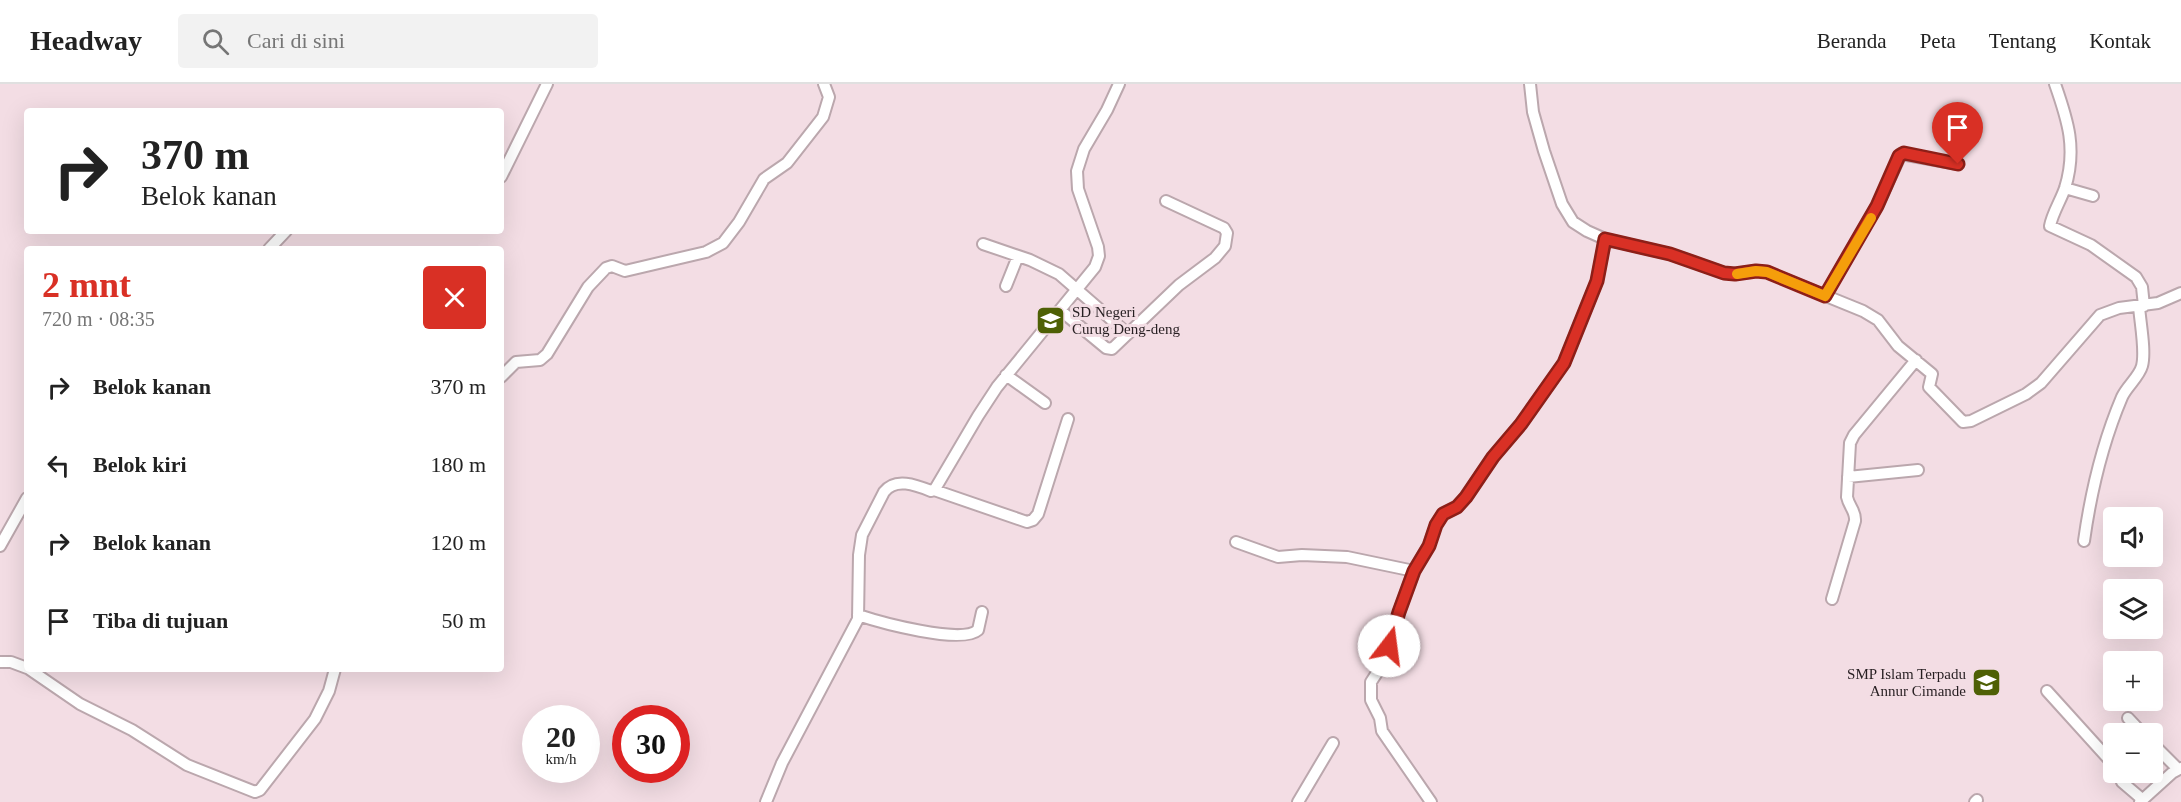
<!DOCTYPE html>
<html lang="id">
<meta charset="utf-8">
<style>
body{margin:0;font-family:"Times New Roman",serif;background:#f2f2f2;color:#222;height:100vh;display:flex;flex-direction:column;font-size:22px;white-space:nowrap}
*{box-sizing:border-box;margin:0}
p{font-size:20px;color:#767676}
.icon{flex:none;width:33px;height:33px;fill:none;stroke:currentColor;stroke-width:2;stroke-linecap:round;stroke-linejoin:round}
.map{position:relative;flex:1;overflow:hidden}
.drawer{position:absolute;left:24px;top:162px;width:480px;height:426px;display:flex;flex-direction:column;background:#fff;border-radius:6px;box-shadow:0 6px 24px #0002}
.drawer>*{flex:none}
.banner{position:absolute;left:24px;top:24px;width:480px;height:126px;border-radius:6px;box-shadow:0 6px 24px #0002;background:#fff;color:#222;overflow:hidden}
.buttons{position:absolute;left:2103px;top:423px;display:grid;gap:12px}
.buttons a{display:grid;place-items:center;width:60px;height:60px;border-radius:6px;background:#fff;box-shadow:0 6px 24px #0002;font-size:30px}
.speed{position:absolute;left:522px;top:621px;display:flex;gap:12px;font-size:30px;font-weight:700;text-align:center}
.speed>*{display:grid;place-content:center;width:78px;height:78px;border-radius:50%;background:#fff;box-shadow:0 6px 24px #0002;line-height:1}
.speed small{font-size:15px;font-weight:400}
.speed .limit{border:9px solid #d22;background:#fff;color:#111}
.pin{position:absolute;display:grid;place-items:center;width:51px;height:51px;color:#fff;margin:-62px -26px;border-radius:50% 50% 50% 0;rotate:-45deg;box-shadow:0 0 6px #0007}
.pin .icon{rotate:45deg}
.me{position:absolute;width:66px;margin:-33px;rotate:15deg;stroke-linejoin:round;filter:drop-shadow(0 0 4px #0008)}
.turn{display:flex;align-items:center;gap:21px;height:126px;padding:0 18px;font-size:27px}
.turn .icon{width:78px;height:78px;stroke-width:2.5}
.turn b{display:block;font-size:42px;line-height:51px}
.round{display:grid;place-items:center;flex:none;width:63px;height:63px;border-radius:6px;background:#f2f2f2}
.overview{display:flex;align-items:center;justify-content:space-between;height:102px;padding:0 18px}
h1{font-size:36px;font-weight:600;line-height:45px;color:#d93025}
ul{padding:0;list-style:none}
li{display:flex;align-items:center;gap:18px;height:78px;padding:0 18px}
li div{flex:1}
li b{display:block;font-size:22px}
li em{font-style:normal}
header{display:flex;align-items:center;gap:36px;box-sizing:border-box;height:84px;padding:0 30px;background:#fff;border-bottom:2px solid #e0e0e0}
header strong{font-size:28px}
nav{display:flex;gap:33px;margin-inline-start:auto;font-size:21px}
.search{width:420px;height:54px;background:#f2f2f2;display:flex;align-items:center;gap:15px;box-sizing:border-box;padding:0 21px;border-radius:6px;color:#767676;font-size:22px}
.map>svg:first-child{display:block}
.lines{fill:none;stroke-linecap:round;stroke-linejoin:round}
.minor-casing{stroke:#bba7ad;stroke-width:14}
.minor{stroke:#fff;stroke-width:10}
.route-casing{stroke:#8d1f18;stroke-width:15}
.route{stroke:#d93025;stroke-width:10}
.slow{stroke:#f59e0b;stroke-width:10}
.labels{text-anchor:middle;stroke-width:6;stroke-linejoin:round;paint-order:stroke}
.poi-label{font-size:15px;fill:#261e21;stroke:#f3dde4;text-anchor:start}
</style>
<header>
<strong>Headway</strong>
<div class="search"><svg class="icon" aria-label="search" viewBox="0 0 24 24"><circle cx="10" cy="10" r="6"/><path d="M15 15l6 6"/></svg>Cari di sini</div>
<nav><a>Beranda</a><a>Peta</a><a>Tentang</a><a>Kontak</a></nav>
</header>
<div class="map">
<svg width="2181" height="718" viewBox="0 0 2181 718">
<rect width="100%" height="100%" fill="#f3dde4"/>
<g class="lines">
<defs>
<path id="minor" d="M1530,0L1533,28L1544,67L1562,120L1573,138L1587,147L1605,155L1670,170L1724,189L1735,190L1756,187L1767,188L1863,227L1878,236L1898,262L1932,290L1929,303L1963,338L1971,337L2026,310L2041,299L2100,231L2119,224L2158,219L2181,209
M2055,0C2068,37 2077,65 2065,104C2061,116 2052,130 2050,142L2091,161L2136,193L2142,203L2144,222
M501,93L547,0
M2065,104L2093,112
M983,160L1030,176L1059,190L1128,250
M269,165L286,147
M1006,202L1018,172
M1825,212L1877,122L1901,70L1958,80
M1060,226L1106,264L1112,265L1179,201L1215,174L1225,162L1227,149L1224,144L1166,117
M1006,291L1045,319
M501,293L516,278L540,276L547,270L588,203L606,184L612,182L625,187L706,168L723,159L739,138L764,95L787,79L823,33L829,13L824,0
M1848,393L1918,386
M934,406L1027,438L1033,436L1038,430L1068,335
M2084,457C2091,407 2102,360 2122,313C2127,302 2139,293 2142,282C2146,267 2140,238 2139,222
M1236,458L1278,473L1302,471L1347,473L1414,487
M0,462L27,414
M1832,515L1855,437C1856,427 1849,423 1847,413L1850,359L1854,351L1916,276
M858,531C879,538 962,561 978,546L982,528
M0,578H11L27,584
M29,585L80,620L132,646L187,681L255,708L260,706L315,635L329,607L335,585
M2047,607L2114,681
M2128,634L2143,650
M2152,659L2178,685
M2118,688L2122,698L2142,715
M766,718L782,679L858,535L859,471L862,451L884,408C895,393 916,401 931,407L935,405L978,332L997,303L1095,183L1099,172L1098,163L1078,105L1077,87L1084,65L1107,26L1119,0
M1298,718L1333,659
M1431,718L1382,647L1380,634L1371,616V598L1382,581L1399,528L1414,487L1429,461L1436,441L1443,430L1457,423L1466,413L1493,373L1521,340L1564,279L1597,197L1605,155
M1975,718L1977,716
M2140,718L2172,689L2181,684"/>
</defs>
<use href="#minor" class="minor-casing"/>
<use href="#minor" class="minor"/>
</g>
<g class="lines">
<defs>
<path id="route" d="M1389,562L1399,528L1414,487L1429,462L1436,441L1443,430L1457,423L1466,413L1493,373L1521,340L1564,279L1597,197L1605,155L1670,170L1724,189L1735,190L1756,187L1767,188L1825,212L1877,122L1899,72L1904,69L1958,80"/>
</defs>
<use href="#route" class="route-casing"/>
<use href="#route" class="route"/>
<path class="slow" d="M1737,190L1756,187L1767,188L1825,212L1871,134"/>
</g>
<defs>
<symbol id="school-square" viewBox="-11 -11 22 22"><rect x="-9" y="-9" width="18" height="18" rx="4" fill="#4e6005" stroke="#f3dde4"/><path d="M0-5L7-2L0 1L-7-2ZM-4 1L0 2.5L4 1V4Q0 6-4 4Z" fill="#fff"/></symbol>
</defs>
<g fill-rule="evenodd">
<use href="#school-square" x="1034" y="220" width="33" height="33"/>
<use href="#school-square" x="1970" y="582" width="33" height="33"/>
</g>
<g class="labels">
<g class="poi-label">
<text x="1072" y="233">SD Negeri<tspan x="1072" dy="17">Curug Deng-deng</tspan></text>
<text x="1966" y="595" text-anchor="end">SMP Islam Terpadu<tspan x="1966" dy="17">Annur Cimande</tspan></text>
</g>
</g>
</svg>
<div class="buttons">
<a><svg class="icon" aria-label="sound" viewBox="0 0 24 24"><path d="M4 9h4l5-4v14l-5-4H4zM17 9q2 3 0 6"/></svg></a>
<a><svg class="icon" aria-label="layers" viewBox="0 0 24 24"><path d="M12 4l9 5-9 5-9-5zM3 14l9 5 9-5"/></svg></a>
<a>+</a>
<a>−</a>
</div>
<div class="speed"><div>20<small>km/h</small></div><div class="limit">30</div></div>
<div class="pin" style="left:1958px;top:80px;background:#d93025"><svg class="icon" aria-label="arrive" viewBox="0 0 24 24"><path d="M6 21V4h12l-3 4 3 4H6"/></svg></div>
<svg class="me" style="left:1389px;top:562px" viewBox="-20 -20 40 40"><circle r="19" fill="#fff"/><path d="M0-13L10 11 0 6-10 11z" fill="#d93025"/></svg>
<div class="banner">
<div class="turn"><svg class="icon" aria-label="right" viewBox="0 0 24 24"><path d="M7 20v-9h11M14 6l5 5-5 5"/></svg><div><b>370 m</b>Belok kanan</div></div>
</div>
<section class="drawer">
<div class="overview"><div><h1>2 mnt</h1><p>720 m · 08:35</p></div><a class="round" style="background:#d93025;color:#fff"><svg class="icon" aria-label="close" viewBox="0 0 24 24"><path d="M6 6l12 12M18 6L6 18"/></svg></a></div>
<ul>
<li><svg class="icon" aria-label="right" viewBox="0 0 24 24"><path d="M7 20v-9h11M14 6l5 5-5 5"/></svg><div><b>Belok kanan</b></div><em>370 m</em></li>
<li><svg class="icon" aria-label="left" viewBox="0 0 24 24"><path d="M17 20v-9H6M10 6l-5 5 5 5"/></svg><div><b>Belok kiri</b></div><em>180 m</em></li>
<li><svg class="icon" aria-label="right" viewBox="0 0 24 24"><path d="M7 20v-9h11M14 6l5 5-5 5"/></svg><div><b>Belok kanan</b></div><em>120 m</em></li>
<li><svg class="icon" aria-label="arrive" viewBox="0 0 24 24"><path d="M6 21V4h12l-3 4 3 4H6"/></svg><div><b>Tiba di tujuan</b></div><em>50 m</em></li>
</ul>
</section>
</div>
